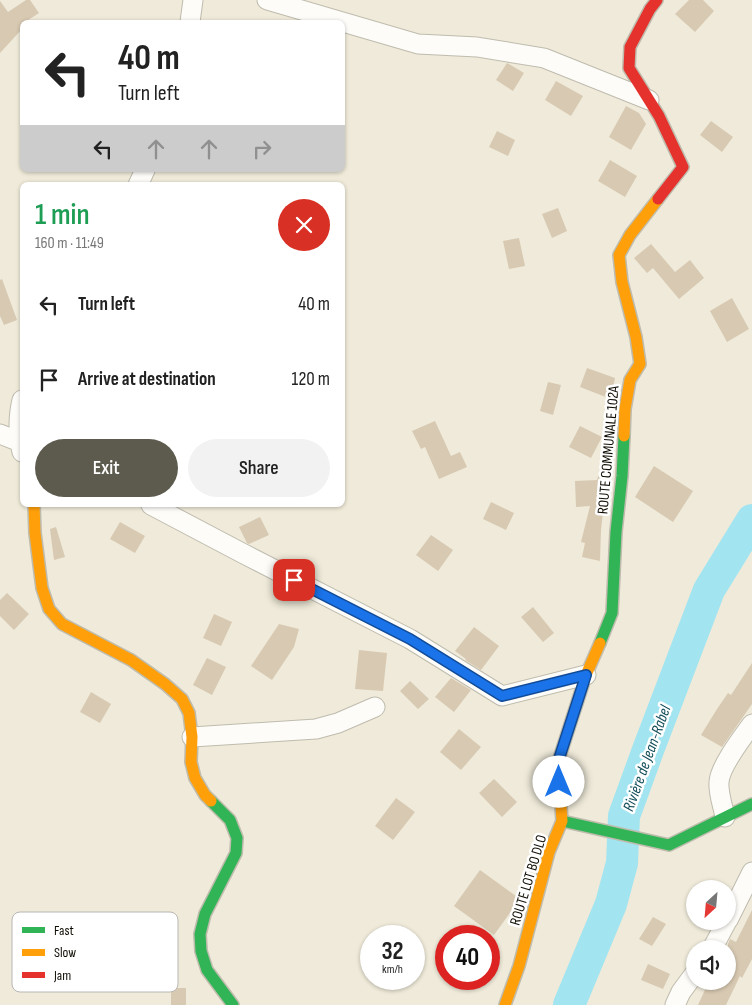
<!DOCTYPE html>
<meta charset="utf-8">
<style>
body{margin:0;font-family:"Sofia Sans Condensed",sans-serif;background:#f2f2f2;color:#222;height:100vh;display:flex;flex-direction:column;font-size:19px;white-space:nowrap}
*{box-sizing:border-box;margin:0}
p{font-size:16px;color:#767676}
.icon{flex:none;width:28px;height:28px;fill:none;stroke:currentColor;stroke-width:2;stroke-linecap:round;stroke-linejoin:round}
.map{position:relative;flex:1;overflow:hidden}
.sheet{position:absolute;left:20px;top:182px;width:325px;height:325px;display:flex;flex-direction:column;background:#fff;border-radius:8px;box-shadow:0 1px 4px #0004}
.sheet>*{flex:none}
.guide{position:absolute;left:20px;top:20px;width:325px;height:152px;border-radius:8px;box-shadow:0 1px 4px #0004;background:#fff;color:#222;overflow:hidden}
.needle{width:32px;rotate:206deg}
.buttons{position:absolute;left:686px;top:880px;display:grid;gap:10px}
.buttons a{display:grid;place-items:center;width:50px;height:50px;border-radius:50%;background:#fff;box-shadow:0 1px 4px #0004;font-size:25px}
.speed{position:absolute;left:360px;top:925px;display:flex;gap:10px;font-size:25px;font-weight:700;text-align:center}
.speed>*{display:grid;place-content:center;width:65px;height:65px;border-radius:50%;background:#fff;box-shadow:0 1px 4px #0004;line-height:1}
.speed small{font-size:12px;font-weight:400}
.speed .limit{border:8px solid #d22;background:#fff;color:#111}
.pin{position:absolute;display:grid;place-items:center;width:42px;height:42px;color:#fff;margin:-21px;border-radius:10px;box-shadow:0 2px 8px #0006}
.me{position:absolute;width:55px;margin:-28px;rotate:0deg;stroke-linejoin:round;filter:drop-shadow(0 0 4px #0008)}
.turn{display:flex;align-items:center;gap:18px;height:105px;padding:0 15px;font-size:22px}
.turn .icon{width:65px;height:65px;stroke-width:2.5}
.turn b{display:block;font-size:35px;line-height:42px}
.lanes{display:flex;align-items:center;height:48px;padding:0 15px;background:#0003;justify-content:center;gap:25px;direction:ltr}
.lanes .off{opacity:.35}
.round{display:grid;place-items:center;flex:none;width:52px;height:52px;border-radius:26px;background:#f2f2f2}
.headline{display:flex;align-items:center;justify-content:space-between;height:85px;padding:0 15px}
h1{font-size:30px;font-weight:600;line-height:38px;color:#1e9e55}
.cta{display:flex;gap:10px;margin-top:auto;padding:10px 15px}
.cta a{flex:1;height:58px;border-radius:30px;background:#5d5a4e;color:#fff;font-size:20px;font-weight:600;line-height:58px;text-align:center}
.cta a+a{background:#f2f2f2;color:#222}
ul{padding:0;list-style:none}
li{display:flex;align-items:center;gap:15px;height:75px;padding:0 15px}
li div{flex:1}
li b{display:block;font-size:19px}
li em{font-style:normal}
.map>svg:first-child{display:block}
.lines{fill:none;stroke-linecap:round;stroke-linejoin:round}
.river{stroke:#a2e5f1;stroke-width:32}
.building{fill:#d8c9b2}
.street-casing{stroke:#bfbcae;stroke-width:21}
.fast-casing{stroke:#bfbcae;stroke-width:14}
.slow-casing{stroke:#bfbcae;stroke-width:14}
.jam-casing{stroke:#bfbcae;stroke-width:14}
.street{stroke:#fdfcf9;stroke-width:19}
.fast{stroke:#30b455;stroke-width:11}
.slow{stroke:#ff9f0a;stroke-width:11}
.jam{stroke:#e5322d;stroke-width:11}
.route-casing{stroke:#114b97;stroke-width:12}
.route{stroke:#1a73e8;stroke-width:9}
.labels{text-anchor:middle;stroke-width:5;stroke-linejoin:round;paint-order:stroke}
.street-label{font-size:15px;fill:#0f0c03;stroke:#fff}
.water-label{font-size:16px;font-style:italic;fill:#134e5a;stroke:#fff}
.key{fill:#fff;stroke:#b7b6b3;stroke-width:1}
.key-label{font-size:14px;fill:#0f0c03}
</style>
<div class="map">
<svg width="752" height="1005" viewBox="0 0 752 1005">
<rect width="100%" height="100%" fill="#efead9"/>
<g class="lines">
<path class="river" d="M569,1005L611,904L622,863L624,816L648,750L709,590L752,520"/>
</g>
<path class="building" d="M26,0H30L39,13L25,22H22V29L0,53V1L8,12Z
M689,0H703L714,11L695,32L675,14Z
M507,63L524,73L513,91L496,80Z
M556,81L583,96L571,116L545,100Z
M626,106L639,113L646,124L631,150L609,137Z
M711,121L733,137L722,152L700,135Z
M497,131L515,140L508,156L489,147Z
M610,160L637,176L625,197L598,181Z
M558,208L567,231L552,238L542,214Z
M519,238L525,266L509,269L503,241Z
M651,244L675,272L690,260L704,278L679,299L653,268L647,273L634,258Z
M2,279L17,320L4,325L0,316V280Z
M732,298L749,329L727,342L710,311Z
M587,368L615,378L611,399L580,387Z
M548,382L561,385L553,415L540,411Z
M435,421L451,456L460,452L467,467L439,479L425,447L421,449L412,431Z
M580,426L602,437L591,458L569,447Z
M654,466L693,491L673,522L635,497Z
M601,467H604L605,493L601,530L600,561L582,557L585,543L581,542L590,506L576,507L575,481L597,480Z
M491,502L514,513L506,530L483,519Z
M260,517L269,535L249,544L247,543L239,527Z
M120,522L145,536L135,553L110,539Z
M56,527L65,557L54,560L50,529Z
M431,535L453,550L438,571L416,555Z
M7,593L29,614L14,630L0,616V600Z
M533,607L554,633L543,642L521,617Z
M214,614L232,622L221,646L203,638Z
M279,624L299,629L294,647L272,680L251,666Z
M474,627L499,646L481,670L465,660L466,659L455,651Z
M359,650L387,653L383,691L355,689Z
M207,658L226,667L212,695L193,685Z
M752,663V704L722,747L701,735L717,709L728,693L731,695Z
M451,678L471,690L454,712L435,697Z
M410,681L429,699L418,709L400,691Z
M91,692L111,704L100,723L80,712Z
M459,729L481,747L461,770L440,752Z
M494,779L517,802L502,817L479,793Z
M396,798L415,812L393,840L375,826Z
M480,870L520,899L494,935L454,906Z
M752,910V959L742,978L740,976L726,1005H698L709,981H728V944L730,939L736,942Z
M653,917L666,924L652,946L639,939Z
M648,964L670,974L663,989L641,980Z
M171,988H186V1005H171Z"/>
<g class="lines">
<defs>
<path id="street" d="M267,0L418,44L477,47L544,58L649,100
M190,22L193,0
M138,185L145,170
M22,400C18,416 18,436 22,452
M0,434L20,442
M151,505L244,554L410,639L502,696L586,675
M192,737L316,729L338,723L375,707
M725,817C723,806 718,793 719,782C720,766 742,738 752,724
M728,920L752,872
M712,949L727,921
M675,1005L681,992L695,973"/>
<path id="fast" d="M600,643L612,613L616,532L622,476L624,436
M211,801L230,820L237,838L236,853L205,914L200,934L201,951L207,970L233,1005
M562,821L669,845L752,804"/>
<path id="slow" d="M624,436L625,409L630,380L640,364L636,337L622,282L619,255L630,235L658,199
M34,505L35,533L42,588L49,609L62,624L131,660L165,684L182,699L189,713L192,737L191,762L195,778L205,795L211,801
M505,1005L519,966L549,852L562,821L558,762L586,675L600,643"/>
<path id="jam" d="M657,0L650,9L630,47L629,68L659,116L683,167L658,199"/>
</defs>
<use href="#street" class="street-casing"/>
<use href="#fast" class="fast-casing"/>
<use href="#slow" class="slow-casing"/>
<use href="#jam" class="jam-casing"/>
<use href="#street" class="street"/>
<use href="#fast" class="fast"/>
<use href="#slow" class="slow"/>
<use href="#jam" class="jam"/>
</g>
<g class="lines">
<defs>
<path id="route" d="M294,580L410,639L502,696L586,675L558,762L559,782"/>
</defs>
<use href="#route" class="route-casing"/>
<use href="#route" class="route"/>
</g>
<g class="labels">
<g class="street-label">
<text transform="translate(608 450) rotate(-85)" y="5">ROUTE COMMUNALE 102A</text>
<text transform="translate(528 880) rotate(-73)" y="5">ROUTE LOT BO DLO</text>
</g>
<g class="water-label">
<text transform="translate(646 758) rotate(-70)" y="6">Rivière de Jean-Rabel</text>
</g>
</g>
<rect x="12" y="912" width="166" height="80" rx="8" class="key"/>
<rect x="22" y="927" width="23" height="6" fill="#30b455"/>
<rect x="22" y="949" width="23" height="7" fill="#ff9f0a"/>
<rect x="22" y="972" width="23" height="6" fill="#e5322d"/>
<g class="key-label">
<text x="54" y="935">Fast</text>
<text x="54" y="957">Slow</text>
<text x="54" y="980">Jam</text>
</g>
</svg>
<div class="buttons">
<a><svg class="needle" viewBox="-14 -14 28 28"><path d="M0-13l5 13h-10z" fill="#e53935"/><path d="M0 13l5-13h-10z" fill="#767676"/></svg></a>
<a><svg class="icon" aria-label="sound" viewBox="0 0 24 24"><path d="M4 9h4l5-4v14l-5-4H4zM17 9q2 3 0 6"/></svg></a>
</div>
<div class="speed"><div>32<small>km/h</small></div><div class="limit">40</div></div>
<div class="pin" style="left:294px;top:580px;background:#d93025"><svg class="icon" aria-label="arrive" viewBox="0 0 24 24"><path d="M6 21V4h12l-3 4 3 4H6"/></svg></div>
<svg class="me" style="left:559px;top:782px" viewBox="-20 -20 40 40"><circle r="19" fill="#fff"/><path d="M0-13L10 11 0 6-10 11z" fill="#1a73e8"/></svg>
<div class="guide">
<div class="turn"><svg class="icon" aria-label="left" viewBox="0 0 24 24"><path d="M17 20v-9H6M10 6l-5 5 5 5"/></svg><div><b>40 m</b>Turn left</div></div>
<div class="lanes"><svg class="icon" aria-label="left" viewBox="0 0 24 24"><path d="M17 20v-9H6M10 6l-5 5 5 5"/></svg><svg class="icon off" aria-label="ahead" viewBox="0 0 24 24"><path d="M12 20V5M6 11l6-6 6 6"/></svg><svg class="icon off" aria-label="ahead" viewBox="0 0 24 24"><path d="M12 20V5M6 11l6-6 6 6"/></svg><svg class="icon off" aria-label="right" viewBox="0 0 24 24"><path d="M7 20v-9h11M14 6l5 5-5 5"/></svg></div>
</div>
<section class="sheet">
<div class="headline"><div><h1>1 min</h1><p>160 m · 11:49</p></div><a class="round" style="background:#d93025;color:#fff"><svg class="icon" aria-label="close" viewBox="0 0 24 24"><path d="M6 6l12 12M18 6L6 18"/></svg></a></div>
<ul>
<li><svg class="icon" aria-label="left" viewBox="0 0 24 24"><path d="M17 20v-9H6M10 6l-5 5 5 5"/></svg><div><b>Turn left</b></div><em>40 m</em></li>
<li><svg class="icon" aria-label="arrive" viewBox="0 0 24 24"><path d="M6 21V4h12l-3 4 3 4H6"/></svg><div><b>Arrive at destination</b></div><em>120 m</em></li>
</ul>
<div class="cta"><a>Exit</a><a>Share</a></div>
</section>
</div>
